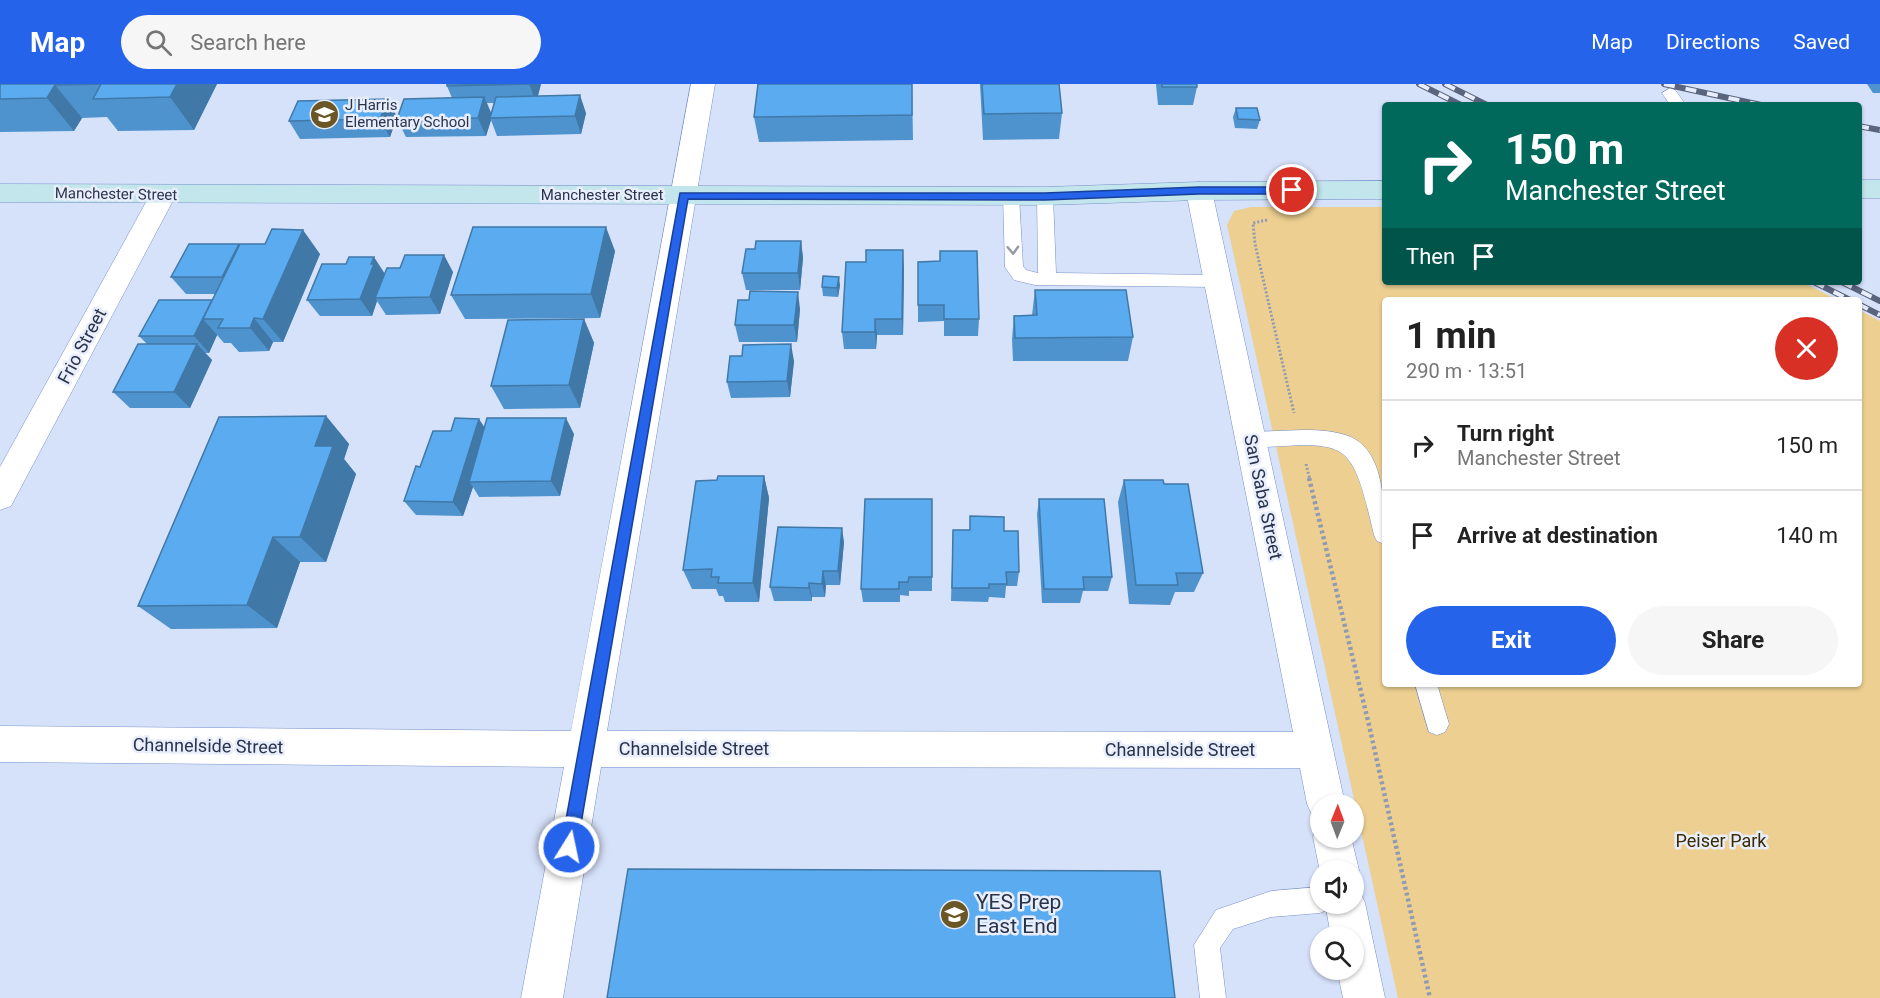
<!DOCTYPE html>
<meta charset="utf-8">
<style>
body{margin:0;font-family:Roboto,sans-serif;background:#f6f6f6;color:#222;height:100vh;display:flex;flex-direction:column;font-size:22px;white-space:nowrap}
*{box-sizing:border-box;margin:0}
p{font-size:20px;color:#767676}
.icon{flex:none;width:33px;height:33px;fill:none;stroke:currentColor;stroke-width:2;stroke-linecap:round;stroke-linejoin:round}
.map{position:relative;flex:1;overflow:hidden}
.drawer{position:absolute;left:1382px;top:213px;width:480px;height:390px;display:flex;flex-direction:column;background:#fff;border-radius:6px;box-shadow:0 2px 4px #0004}
.drawer>*{flex:none}
.banner{position:absolute;left:1382px;top:18px;width:480px;height:183px;border-radius:6px;box-shadow:0 2px 4px #0004;background:#00695c;color:#fff;overflow:hidden}
.needle{width:39px;rotate:1deg}
.buttons{position:absolute;left:1310px;top:710px;display:grid;gap:12px}
.buttons a{display:grid;place-items:center;width:54px;height:54px;border-radius:50%;background:#fff;box-shadow:0 2px 4px #0004;font-size:30px}
.pin{position:absolute;display:grid;place-items:center;width:51px;height:51px;color:#fff;margin:-26px;border:3px solid #fff;border-radius:50%;box-shadow:0 2px 6px #0007}
.me{position:absolute;width:66px;margin:-33px;rotate:10deg;stroke-linejoin:round;filter:drop-shadow(0 0 4px #0008)}
.turn{display:flex;align-items:center;gap:21px;height:126px;padding:0 24px;font-size:27px}
.turn .icon{width:78px;height:78px;stroke-width:2.5}
.turn b{display:block;font-size:42px;line-height:51px}
.then{display:flex;align-items:center;height:57px;padding:0 24px;background:#0003;gap:12px;font-size:22px}
.round{display:grid;place-items:center;flex:none;width:63px;height:63px;border-radius:32px;background:#f6f6f6}
.head{display:flex;align-items:center;justify-content:space-between;height:102px;padding:0 24px}
h1{font-size:36px;font-weight:700;line-height:45px}
.primary-button{display:flex;gap:12px;margin-top:auto;padding:12px 24px}
.primary-button a{flex:1;height:69px;border-radius:36px;background:#2563eb;color:#fff;font-size:24px;font-weight:700;line-height:69px;text-align:center}
.primary-button a+a{background:#f6f6f6;color:#222}
ul{padding:0;list-style:none}
li{display:flex;align-items:center;gap:18px;height:90px;padding:0 24px;border-top:2px solid #e0e0e0}
li div{flex:1}
li b{display:block;font-size:22px}
li em{font-style:normal}
header{display:flex;align-items:center;gap:36px;box-sizing:border-box;height:84px;padding:0 30px;background:#2563eb;color:#fff}
header strong{font-size:28px}
nav{display:flex;gap:33px;margin-inline-start:auto;font-size:21px}
.search{width:420px;height:54px;background:#f6f6f6;display:flex;align-items:center;gap:15px;box-sizing:border-box;padding:0 21px;border-radius:33px;color:#767676;font-size:22px}
.map>svg:first-child{display:block}
.green{fill:#edd091}
.lines{fill:none;stroke-linecap:round;stroke-linejoin:round}
.lane-casing{stroke:#7890ca;stroke-width:1}
.street-casing{stroke:#7890ca;stroke-width:1}
.secondary-casing{stroke:#7890ca;stroke-width:1}
.path-far1{stroke:#909ab3;stroke-width:3;stroke-dasharray:2 2;stroke-linecap:butt}
.path{stroke:#909ab3;stroke-width:4.5;stroke-dasharray:3 3;stroke-linecap:butt}
.lane{fill:#fff;fill-rule:evenodd}
.street{fill:#fff;fill-rule:evenodd}
.secondary{fill:#c2e6eb;fill-rule:evenodd}
.rail-casing{stroke:#5a647d;stroke-width:6}
.rail{stroke:#e8eefb;stroke-width:4;stroke-dasharray:11;stroke-linecap:butt}
.wall{fill:#4e93ce;fill-rule:evenodd}
.shaded-wall{fill:#4078a8}
.building{fill:#5babf0;stroke:#4078a8;stroke-width:1.5}
.oneway{stroke:#9499a6}
.route{fill:#2563eb;stroke:#184099;stroke-width:1.5}
.labels{text-anchor:middle;stroke-width:5;stroke-linejoin:round;paint-order:stroke}
.far-poi-label{font-size:15px;fill:#29334c;stroke:#e8eefb;text-anchor:start}
.far-street-label{font-size:15px;fill:#29334c;stroke:#e8eefb}
.street-label{font-size:18px;fill:#29334c;stroke:#e8eefb}
.park-label{font-size:18px;fill:#3c2b00;stroke:#e8eefb}
.near-poi-label{font-size:21px;fill:#29334c;stroke:#e8eefb;text-anchor:start}
</style>
<header>
<strong>Map</strong>
<div class="search"><svg class="icon" aria-label="search" viewBox="0 0 24 24"><circle cx="10" cy="10" r="6"/><path d="M15 15l6 6"/></svg>Search here</div>
<nav><a>Map</a><a>Directions</a><a>Saved</a></nav>
</header>
<div class="map">
<svg width="1880" height="914" viewBox="0 0 1880 914">
<rect width="100%" height="100%" fill="#d6e1fa"/>
<path class="green" d="M1251,123H1384V198H1802L1838,216H1384V600H1858L1859,226L1880,237V914H1398L1227,141L1234,127Z"/>
<g class="lines">
<defs>
<path id="lane" d="M1670,4L1675,6L1686,21H1670L1662,9Z
M1011,106L1017,108L1019,112L1023,182L1026,186L1038,189L1037,112L1039,108H1051L1053,112L1056,189L1218,191L1224,192L1227,197L1224,202L1218,203L1035,201L1014,196L1005,183L1003,112L1005,108Z
M1304,346C1320,346 1336,347 1351,353C1387,370 1384,427 1384,460L1377,457L1374,451C1351,353 1349,358 1251,364L1244,362L1241,356L1244,350L1251,348Z
M1415,600H1437L1449,640L1445,648L1437,651L1429,648Z
M1320,803V819H1331L1329,825L1320,829L1271,833L1233,845L1220,864L1226,914H1200L1194,861L1216,826L1271,807Z"/>
<path id="street" d="M691,0H715L607,647L1293,648L1186,107L1190,101L1199,98L1208,101L1212,107L1345,720H1320V736L1313,733L1307,720L1300,684L601,683L563,914H521L564,683L0,678V642L571,647Z
M163,102L172,105L176,111L11,422L0,426V383L150,111L154,105Z
M1318,739H1320V753H1351L1359,786L1353,800V786L1320,788L1313,753Z
M1353,802L1359,805L1365,819L1385,914H1343L1337,885H1353V852H1331L1325,819H1353Z"/>
<path id="secondary" d="M1858,96H1880V114H1858Z
M1384,97V115L1199,116L1045,121L0,118V100L1045,103L1199,98Z"/>
</defs>
<use href="#lane" class="lane-casing"/>
<use href="#street" class="street-casing"/>
<use href="#secondary" class="secondary-casing"/>
<path class="path-far1" d="M1267,136L1253,139L1255,160L1294,329
M1306,380L1310,396"/>
<path class="path" d="M1309,394L1369,641L1430,914"/>
<use href="#lane" class="lane"/>
<use href="#street" class="street"/>
<use href="#secondary" class="secondary"/>
<defs>
<path id="rail" d="M1419,0L1461,21
M1445,0L1487,21
M1664,0L1761,21
M1858,42L1880,46
M1814,198L1850,216
M1842,198L1880,217
M1858,220L1880,231"/>
</defs>
<use href="#rail" class="rail-casing"/>
<use href="#rail" class="rail"/>
</g>
<path class="wall" d="M0,0H217L194,46L118,47L107,33L82,34L74,47L0,48Z
M447,0H541L538,12L586,29L581,50L497,52L491,36L486,52L406,53L397,35L452,14L447,2ZM487,19H494L491,29Z
M758,0H912L913,56L759,58L754,33Z
M980,0H1059L1062,29L1059,55L983,56Z
M1156,0H1197V3L1193,21H1158Z
M1867,0H1880V9H1873Z
M388,15L397,33L390,53L300,55L289,37Z
M1236,24L1260,36L1257,45L1235,44L1233,33Z
M801,157L803,174L800,206H746L742,189L755,165Z
M615,167L600,234L465,235L451,211Z
M320,170L283,258H273L269,267L239,268L231,259H224L217,251L209,269H205L212,276L190,324H130L113,308L147,260L139,252L212,216L215,210H186L171,193Z
M918,178L979,235L978,252H944V237L918,238Z
M904,184L903,251H877L876,265H844L842,248Z
M453,188L440,230L386,231L377,217L372,232H320L307,216L385,189Z
M840,201L838,213L823,212L822,203Z
M1035,206L1133,253L1128,277H1013L1012,255L1014,232L1032,231Z
M749,216L800,225L797,258H739L735,241Z
M584,235L594,259L580,324L504,325L491,302Z
M794,277L790,313L731,314L727,298Z
M326,332L349,360L344,375L356,390L326,478H300L277,544L171,545L138,522Z
M484,343L574,350L560,412L479,413L473,403L463,432L416,431L404,417L420,383L451,347Z
M764,392L769,414L759,518H725L723,512H719L716,505H692L683,486L717,396Z
M1124,396L1164,400L1203,489L1194,508H1175L1170,521L1129,520L1118,418Z
M932,415V507H909V512L900,511V518H863L861,505Z
M1039,415L1112,493L1108,507H1083L1080,519H1042L1037,430Z
M970,432L1004,447L1019,488L1017,502H1006L1005,514L989,513L988,518L951,517L953,446H970Z
M844,458L840,501H826L825,513H812V517H774L770,503Z"/>
<path class="shaded-wall" d="M177,0H217L194,46L170,13Z
M529,0H541L536,18Z
M55,1L82,34L74,47L47,14Z
M580,11L586,29L581,50L575,32Z
M484,13L492,31L490,34L491,36L486,52L478,34Z
M388,15L397,33L390,53L380,35Z
M606,143L615,167L600,234L591,210Z
M303,146L320,170L283,258L263,235Z
M801,157L803,174L800,206L798,189Z
M903,166L904,184L903,251L902,235Z
M444,171L453,188L440,230L430,213Z
M374,173L385,190L375,214L377,217L372,232L360,215Z
M839,193L840,201L838,213L837,204Z
M798,208L800,225L797,258L794,241Z
M212,216L223,235H203L217,251L209,269L194,252Z
M254,234L273,258L269,267L250,244Z
M584,235L594,259L580,324L569,301Z
M875,235L877,251L876,265L875,248Z
M197,260L212,276L190,324L174,308Z
M791,260L794,277L790,313L787,297Z
M326,332L349,360L344,375L356,390L326,478L300,453L315,362Z
M566,334L574,350L560,412L551,397Z
M479,335L489,350L469,398L473,403L463,432L453,418Z
M764,392L769,414L759,518L753,499Z
M842,444L844,458L840,501L838,487Z
M273,453L300,478L277,544L247,521Z
M823,487L826,501L825,513L822,500Z
M809,499L812,513V517L809,504Z"/>
<path class="building" d="M0,0H177L170,13L93,15L101,0L55,1L47,14L0,15Z
M447,0H529L447,2Z
M758,0H912V31L754,33Z
M982,0H1059L1062,29L984,30Z
M1162,0H1197V3H1162Z
M580,11L575,32L490,34L496,13Z
M484,13L478,34L397,35L404,15Z
M388,15L380,35L289,37L298,17Z
M1236,24H1257L1260,36L1238,35Z
M473,143H606L591,210L451,211Z
M272,145L303,146L263,235L254,234L250,244H218L223,235H203L240,160H265Z
M756,157H801L798,189H742L746,165H755Z
M189,160H239L222,193H171Z
M866,166H903L902,235H875V248H842L846,178H866Z
M940,167H977L979,235H944V221H918V178L940,177Z
M405,171H444L430,213L375,214L387,184H400Z
M349,173H374L371,180H374L360,215L307,216L322,180H346Z
M823,192L839,193L837,204L822,203Z
M1035,206H1126L1133,253L1015,254L1014,232L1037,231Z
M750,207L798,208L794,241H735L738,216H749Z
M159,216H212L194,252H139Z
M584,235L569,301L491,302L508,236Z
M138,260H197L174,308H113Z
M791,260L787,297L727,298L730,272H742L743,261Z
M326,332L315,362H333L300,453H273L247,521L138,522L219,333Z
M455,334L479,335L453,418L404,417L416,382L420,383L433,347H451Z
M487,334H566L551,397L469,398Z
M718,392H764L753,499H718L719,493H711L712,485L683,486L696,397L717,396Z
M1124,396H1163L1164,400H1188L1203,489H1176L1178,501H1136Z
M865,415H932V493H909L908,498H899V505H861Z
M1039,415H1104L1112,493H1083L1084,505H1044Z
M970,432L1004,433V447H1018L1019,488H1006L1007,500H989V504H952L953,446H970Z
M778,443L842,444L838,487H823L822,500L809,499V504L770,503Z
M628,785L1160,787L1175,914H607Z"/>
<defs><path id="oneway-chevron" d="M-2-3.5L2.5 0L-2 3.5" fill="none" stroke-width="1.6" stroke-linecap="round" stroke-linejoin="round" transform="scale(1.5)"/></defs>
<use class="oneway" href="#oneway-chevron" transform="translate(1013 166) rotate(88)"/>
<path class="route" d="M1199,103H1292L1297,106L1292,110H1199L1045,116L688,115L577,763L575,769L569,771L564,769L561,763L680,109H1045Z"/>
<defs>
<symbol id="school-disc" viewBox="-11 -11 22 22"><circle r="9.5" fill="#6b5726" stroke="#e8eefb"/><path d="M0-5L7-2L0 1L-7-2ZM-4 1L0 2.5L4 1V4Q0 6-4 4Z" fill="#fff"/></symbol>
</defs>
<g fill-rule="evenodd">
<use href="#school-disc" x="308" y="14" width="33" height="33"/>
<use href="#school-disc" x="938" y="814" width="33" height="33"/>
</g>
<g class="labels">
<g class="far-poi-label">
<text x="345" y="26">J Harris<tspan x="345" dy="17">Elementary School</tspan></text>
</g>
<g class="far-street-label">
<text transform="translate(116 110) rotate(1)" y="5">Manchester Street</text>
<text x="602" y="116">Manchester Street</text>
</g>
<g class="street-label">
<text transform="translate(82 262) rotate(-62)" y="6">Frio Street</text>
<text transform="translate(1263 413) rotate(78)" y="6">San Saba Street</text>
<text transform="translate(208 662) rotate(1)" y="6">Channelside Street</text>
<text x="694" y="671">Channelside Street</text>
<text x="1180" y="672">Channelside Street</text>
</g>
<g class="park-label">
<text x="1721" y="763">Peiser Park</text>
</g>
<g class="near-poi-label">
<text x="976" y="825">YES Prep<tspan x="976" dy="24">East End</tspan></text>
</g>
</g>
</svg>
<div class="buttons">
<a><svg class="needle" viewBox="-14 -14 28 28"><path d="M0-13l5 13h-10z" fill="#e53935"/><path d="M0 13l5-13h-10z" fill="#767676"/></svg></a>
<a><svg class="icon" aria-label="sound" viewBox="0 0 24 24"><path d="M4 9h4l5-4v14l-5-4H4zM17 9q2 3 0 6"/></svg></a>
<a><svg class="icon" aria-label="search" viewBox="0 0 24 24"><circle cx="10" cy="10" r="6"/><path d="M15 15l6 6"/></svg></a>
</div>
<div class="pin" style="left:1292px;top:106px;background:#d93025"><svg class="icon" aria-label="arrive" viewBox="0 0 24 24"><path d="M6 21V4h12l-3 4 3 4H6"/></svg></div>
<svg class="me" style="left:569px;top:763px" viewBox="-20 -20 40 40"><circle r="17" fill="#2563eb" stroke="#fff" stroke-width="3"/><path d="M0-11L8 9 0 5-8 9z" fill="#fff"/></svg>
<div class="banner">
<div class="turn"><svg class="icon" aria-label="right" viewBox="0 0 24 24"><path d="M7 20v-9h11M14 6l5 5-5 5"/></svg><div><b>150 m</b>Manchester Street</div></div>
<div class="then">Then<svg class="icon" aria-label="arrive" viewBox="0 0 24 24"><path d="M6 21V4h12l-3 4 3 4H6"/></svg></div>
</div>
<section class="drawer">
<div class="head"><div><h1>1 min</h1><p>290 m · 13:51</p></div><a class="round" style="background:#d93025;color:#fff"><svg class="icon" aria-label="close" viewBox="0 0 24 24"><path d="M6 6l12 12M18 6L6 18"/></svg></a></div>
<ul>
<li><svg class="icon" aria-label="right" viewBox="0 0 24 24"><path d="M7 20v-9h11M14 6l5 5-5 5"/></svg><div><b>Turn right</b><p>Manchester Street</p></div><em>150 m</em></li>
<li><svg class="icon" aria-label="arrive" viewBox="0 0 24 24"><path d="M6 21V4h12l-3 4 3 4H6"/></svg><div><b>Arrive at destination</b></div><em>140 m</em></li>
</ul>
<div class="primary-button"><a>Exit</a><a>Share</a></div>
</section>
</div>
